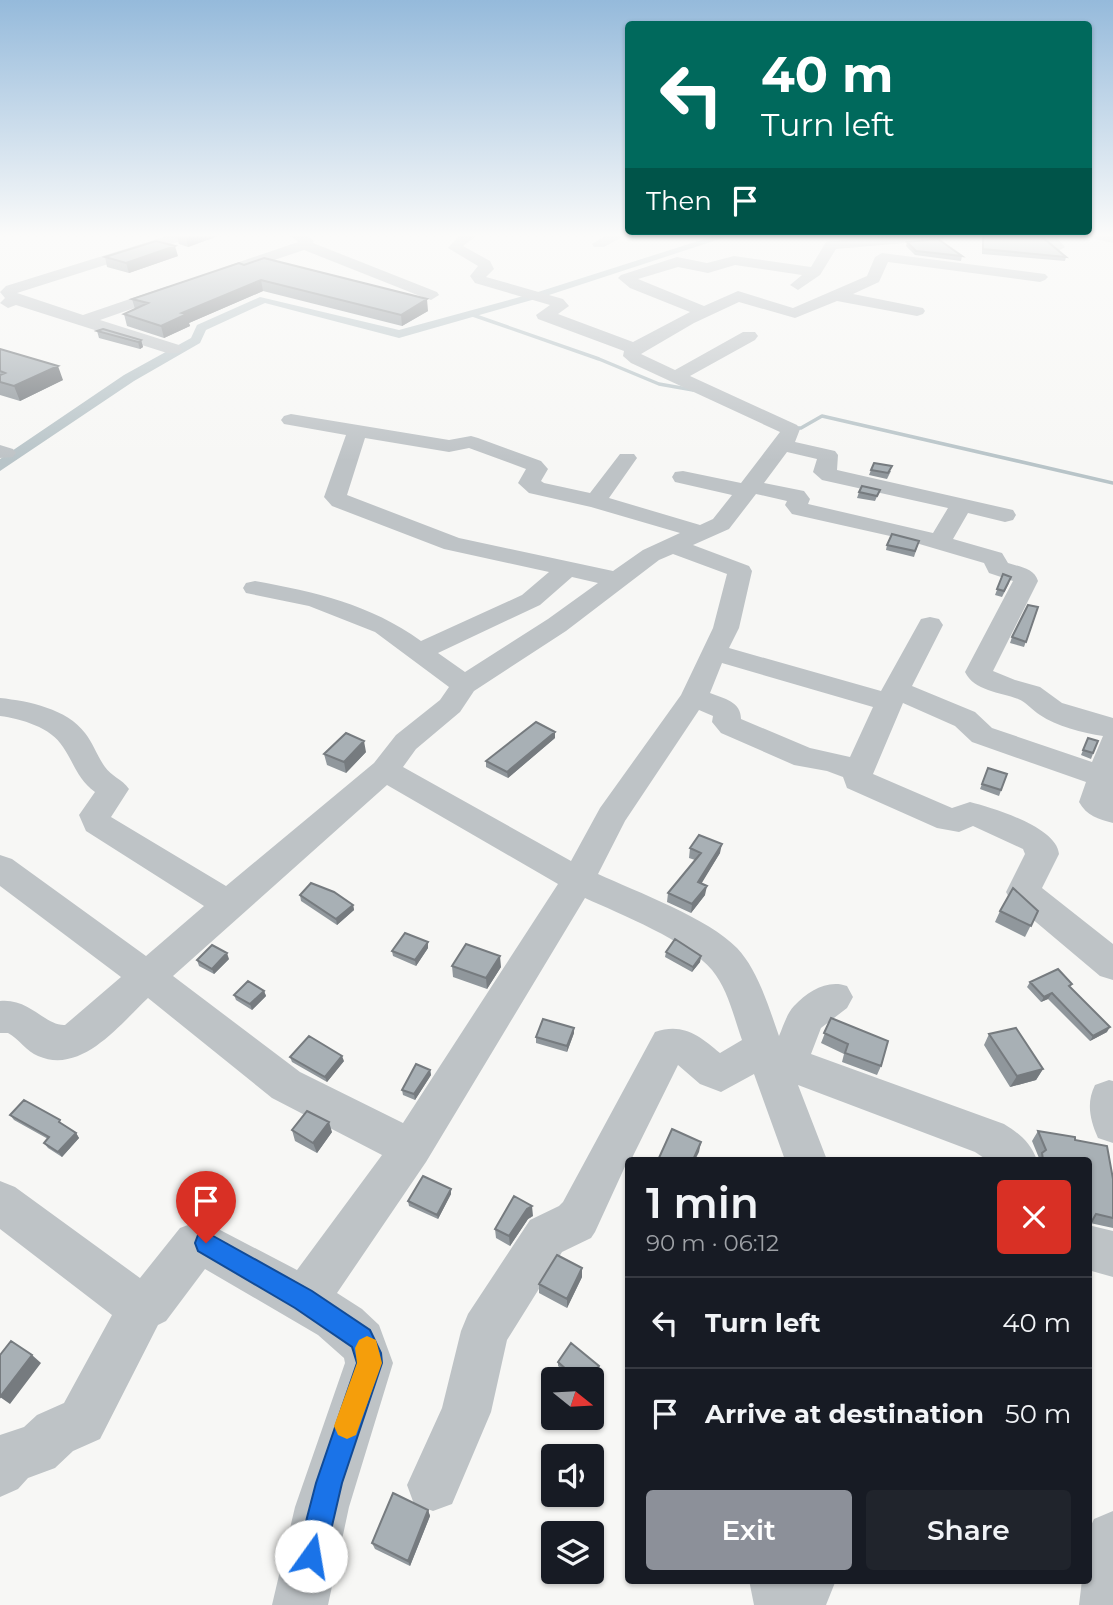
<!DOCTYPE html>
<meta charset="utf-8">
<style>
body{margin:0;font-family:Montserrat,sans-serif;background:#20242c;color:#f1f3f6;height:100vh;display:flex;flex-direction:column;font-size:26px;white-space:nowrap}
*{box-sizing:border-box;margin:0}
p{font-size:23px;color:#9ea1a6}
.icon{flex:none;width:38px;height:38px;fill:none;stroke:currentColor;stroke-width:2;stroke-linecap:round;stroke-linejoin:round}
.map{position:relative;flex:1;overflow:hidden}
.panel{position:absolute;left:625px;top:1157px;width:467px;height:427px;display:flex;flex-direction:column;background:#171b24;border-radius:7px;box-shadow:0 2px 5px #0004}
.panel>*{flex:none}
.hud{position:absolute;left:625px;top:21px;width:467px;height:214px;border-radius:7px;box-shadow:0 2px 5px #0004;background:#00695c;color:#fff;overflow:hidden}
.needle{width:46px;rotate:108deg}
.tools{position:absolute;left:541px;top:1367px;display:grid;gap:14px}
.tools a{display:grid;place-items:center;width:63px;height:63px;border-radius:7px;background:#171b24;box-shadow:0 2px 5px #0004;font-size:35px}
.pin{position:absolute;display:grid;place-items:center;width:60px;height:60px;color:#fff;margin:-72px -30px;border-radius:50% 50% 50% 0;rotate:-45deg;box-shadow:0 0 7px #0007}
.pin .icon{rotate:45deg}
.me{position:absolute;width:77px;margin:-38px;rotate:13deg;stroke-linejoin:round;filter:drop-shadow(0 0 5px #0008)}
.turn{display:flex;align-items:center;gap:24px;height:147px;padding:0 21px;font-size:32px}
.turn .icon{width:91px;height:91px;stroke-width:2.5}
.turn b{display:block;font-size:49px;line-height:60px}
.then{display:flex;align-items:center;height:66px;padding:0 21px;background:#0003;gap:14px;font-size:26px}
.round{display:grid;place-items:center;flex:none;width:74px;height:74px;border-radius:7px;background:#20242c}
.head{display:flex;align-items:center;justify-content:space-between;height:119px;padding:0 21px}
h1{font-size:42px;font-weight:600;line-height:52px}
.primary-button{display:flex;gap:14px;margin-top:auto;padding:14px 21px}
.primary-button a{flex:1;height:80px;border-radius:7px;background:#8c9099;color:#fff;font-size:28px;font-weight:600;line-height:80px;text-align:center}
.primary-button a+a{background:#20242c;color:#f1f3f6}
ul{padding:0;list-style:none}
li{display:flex;align-items:center;gap:21px;height:91px;padding:0 21px;border-top:2px solid #363941}
li div{flex:1}
li b{display:block;font-size:26px}
li em{font-style:normal}
.map>svg:first-child{display:block}
.lines{fill:none;stroke-linecap:round;stroke-linejoin:round}
.stream{stroke:#b8c4c8;stroke-width:3.5}
.canal{fill:#b8c4c8;fill-rule:evenodd}
.minor{fill:#bec3c6;fill-rule:evenodd}
.wall{fill:#90979c}
.shaded-wall{fill:#767b7f}
.building{fill:#a8b0b5;stroke:#767b7f;stroke-width:2}
.route{fill:#1a73e8;stroke:#114b97;stroke-width:2}
.slow{fill:#f59e0b}
</style>
<div class="map">
<svg width="1113" height="1605" viewBox="0 0 1113 1605">
<rect width="100%" height="100%" fill="#f7f7f5"/>
<g class="lines">
<path class="stream" d="M470,314L599,359L659,384L693,390
M793,428H801L822,416L1113,483"/>
<path class="canal" d="M714,236H729L546,296L399,338L265,303L206,330L200,343L134,381L0,471V459L124,375L191,338L197,325L260,297L399,330L538,292Z"/>
<path class="minor" d="M167,236H189L187,239L17,293L83,315L168,286H180L182,289L180,292L100,320L179,345L182,349L179,353H167L16,305L8,308L0,303L5,298L0,292L6,286Z
M291,236H308L314,241L313,243L437,292L439,295L431,300L425,298L304,250L232,274L227,276L219,271L222,268L298,242Z
M459,236H476L463,246L490,261L494,269L486,277L563,299L569,306L558,314L633,342L690,312L630,288L618,278L621,275L677,257L707,263L734,256L811,267L826,242L831,241L889,236H947L940,240L836,249L820,275L798,290L790,285L802,275L735,265L708,273L678,267L638,279L704,306L738,291L793,308L867,276L875,257L882,253L1045,274L1048,277L1045,280L1040,282L888,262L879,282L853,294L923,308L925,311L923,314L917,316L837,301L795,318L739,302L694,323L641,354L675,370L743,332H755L758,336L755,340L690,376L797,425L800,429L795,442L835,451L838,455L837,470L1013,510L1016,515L1013,520L1005,522L968,513L953,539L1002,553L1008,563C1020,567 1034,568 1038,581L993,671L1015,680L1040,687L1062,703L1113,718V823C1098,819 1087,816 1079,802L1086,782L972,742L955,726L903,703L873,774L952,808L970,802C993,808 1057,827 1059,854L1042,888L1113,944V980L1100,976L1011,901L1006,892L1025,854L1023,849L973,826L959,832L937,828L847,788L843,777L827,771L794,765L721,733L712,722L713,716L699,710L625,821L598,874C637,892 708,918 737,948C758,970 769,1008 779,1036C783,1027 787,1013 794,1006C808,991 828,979 847,986L853,997L847,1008L821,1028L811,1054L1004,1124C1020,1134 1030,1142 1037,1160H987L975,1152L798,1085L827,1160H785L754,1074L721,1092L700,1084L678,1065L631,1160H628L595,1232L591,1238L562,1252L507,1340L491,1412L452,1504L433,1511L414,1504L407,1485L442,1408L461,1331L468,1314L530,1220L559,1206L563,1202L655,1032C683,1022 700,1036 720,1053L742,1040C734,1018 728,989 712,970C688,941 620,914 585,898L426,1162L337,1293L362,1309L379,1325L393,1363L349,1507L328,1605H272L295,1507L345,1363L344,1358L318,1335L205,1269L166,1321L158,1325L100,1439L73,1451L55,1468L28,1478L18,1489L0,1497V1435L24,1427L37,1415L64,1403L112,1315L0,1229V1181L15,1187L140,1278L180,1228L201,1220L297,1270L382,1155L272,1098L148,998C120,1024 82,1075 38,1056C27,1052 19,1039 8,1033H0V1001C30,998 45,1026 65,1025L121,977L0,886V855L12,859L146,956L204,906L86,831L79,815L95,792C78,780 74,763 63,747C51,727 21,719 0,716V698C29,701 67,709 85,733C93,743 97,756 105,767C111,776 122,779 129,789L111,817L226,886L374,763L396,735L440,700L449,687L375,632L309,606L246,593L243,588L246,583L255,581C315,592 370,604 421,641L522,595L549,572L444,549L332,506L324,497L346,435L284,424L281,420L284,416L291,414L449,440L471,436L478,438L541,461L548,469L541,481L544,483L590,493L620,454H634L637,458L609,498L700,525L713,519L732,495L675,482L672,477L675,472L683,471L741,483L780,432L631,363L623,356L624,351L538,319L536,315L550,305L475,283L470,276L478,266L448,248ZM365,438L449,452L469,448L526,469L518,483L529,493L591,507L680,533L643,550L613,571L459,538L347,495ZM787,452L817,459L813,472L822,480L948,508L933,533L808,504L810,499L804,491L764,483ZM756,494L787,501L785,505L792,514L899,538L984,563L989,573L1013,581L965,672C974,691 1000,692 1018,699C1026,702 1032,710 1040,715C1056,726 1083,733 1103,736L1092,762L992,728L975,712L912,686L943,625L939,619L930,617L921,619L881,691L729,648L739,628L752,571L749,566L693,545L729,529ZM673,554L727,574L713,628L681,695L600,808L571,861L403,767L416,749L460,712L474,691L566,631L659,560ZM572,577L598,583L548,619L465,672L438,653L540,605ZM722,663L873,707L850,757L810,748L741,719C741,701 724,699 710,693ZM387,785L558,884L403,1123L300,1072L173,976Z
M605,236H624L604,247H594L592,244Z
M1045,236H1059L1058,239L1065,247L1058,251L1053,250L1044,240Z
M1093,236H1113V243L1095,239Z
M0,445L13,449L16,453L13,457L0,458Z
M1109,1080L1113,1081V1143L1098,1138C1090,1120 1086,1103 1095,1085Z
M1088,1225L1113,1231V1277L1088,1270Z
M1113,1511V1605H1079L1082,1580H1088V1532L1094,1519Z
M749,1580H836L826,1605H754Z"/>
</g>
<path class="wall" d="M177,236H218L188,247L179,244Z
M982,236H1041L1066,257L1065,261L982,254Z
M907,242L962,256L961,261L915,255L906,246Z
M178,256L129,273L107,267L105,257Z
M239,263L428,311L402,326L263,291L189,323L190,326L164,338L127,326L124,314L135,309L132,299Z
M97,331L141,340L143,347L140,349L99,338Z
M0,349L63,380L20,401L0,395Z
M871,470L891,471L887,479L869,475Z
M880,490L875,501L857,498L859,492Z
M919,541L914,557L886,550L887,545Z
M1003,574L1009,583L1002,597L995,595Z
M1038,607L1024,647L1010,643L1012,637Z
M555,738L508,778L486,767V761Z
M1088,738L1098,741L1091,759L1081,755Z
M366,752L346,773L327,765L324,754Z
M988,768L1007,774L999,796L980,789Z
M690,848L720,853L701,883L705,895L691,913L667,902L668,893L695,860L689,858Z
M300,895L353,905L354,910L337,925L301,901Z
M1000,911H1038L1025,937L995,922Z
M428,948L416,966L393,956L392,951Z
M666,952L701,956L700,962L692,972L665,957Z
M229,959L214,974L199,966L197,960Z
M452,966L501,967L487,989L453,977Z
M1030,982L1070,987L1107,1032L1090,1041L1048,999L1041,1002L1027,987Z
M264,991L266,996L252,1010L236,1000L234,995Z
M831,1018L881,1066L877,1075L842,1062L844,1054L821,1043Z
M574,1033L567,1052L536,1043V1037Z
M989,1034L1043,1069L1036,1080L1010,1087L984,1045Z
M290,1057L344,1061L327,1082L292,1062Z
M430,1070L431,1075L415,1100L403,1095L402,1090Z
M10,1115L64,1125L76,1133L79,1138L62,1157L48,1148L44,1143L48,1139L14,1120Z
M292,1130L332,1132L317,1153L295,1141Z
M1038,1131L1075,1140L1113,1179V1228L1090,1223L1088,1225V1160H1037L1039,1158L1032,1141Z
M451,1189V1194L438,1219L409,1206L408,1201Z
M533,1216L528,1219L510,1246L496,1238L495,1229Z
M582,1277L567,1308L539,1293V1284Z
M558,1362L599,1370L592,1381V1379H572L558,1366Z
M428,1510L430,1516L410,1566L375,1549L372,1543Z"/>
<path class="shaded-wall" d="M185,236H218L188,247Z
M175,246L178,256L129,273L126,263Z
M261,280L263,291L189,323L190,326L164,338L161,326L182,313Z
M427,299L428,311L402,326L401,315Z
M141,340L143,347L140,349L138,342Z
M58,366L63,380L20,401L14,386Z
M555,732V738L508,778L507,772Z
M364,741L366,752L346,773L344,762Z
M722,844L720,853L697,891L698,882Z
M707,886L705,895L691,913L692,904Z
M353,905L354,910L337,925L336,919Z
M428,942V948L416,966L415,960Z
M227,953L229,959L214,974L212,969Z
M500,956L501,967L487,989L486,978Z
M701,956L700,962L692,972L693,967Z
M264,991L266,996L252,1010L250,1004Z
M1052,993L1048,999L1041,1002L1044,997Z
M1110,1027L1107,1032L1090,1041L1093,1036Z
M574,1028V1033L567,1052V1046Z
M342,1056L344,1061L327,1082L325,1077Z
M1043,1069L1036,1080L1010,1087L1017,1076Z
M430,1070L431,1075L415,1100L414,1094Z
M329,1122L332,1132L317,1153L313,1143Z
M76,1133L79,1138L62,1157L58,1152Z
M701,1142L699,1152L695,1160H693Z
M451,1189V1194L438,1219L437,1215Z
M532,1206L533,1216L528,1219L510,1246L509,1236L527,1209Z
M582,1268V1277L567,1308V1299Z
M32,1355L41,1363L10,1404L0,1397Z
M599,1366V1370L592,1381V1379H590Z
M428,1510L430,1516L410,1566L408,1561Z"/>
<path class="building" d="M983,236H1041L1066,257L983,249Z
M938,239L962,256L916,251L907,242Z
M156,241L175,246L126,263L105,257Z
M264,258L427,299L401,315L261,280L182,313L187,314L161,326L124,314L148,303L132,299L239,263L244,265Z
M103,329L141,340L138,342L97,331Z
M0,349L58,366L14,386L0,382V375L5,373L0,371Z
M874,463L892,466L888,473L871,470Z
M862,486L880,490L877,496L859,492Z
M892,534L919,541L915,551L887,545Z
M1003,574L1011,577L1004,591L997,589Z
M1028,605L1038,607L1026,642L1012,637Z
M536,722L555,732L507,772L486,761Z
M346,733L364,741L344,762L324,754Z
M1088,738L1098,741L1093,753L1083,750Z
M988,768L1007,774L1001,790L982,784Z
M699,835L722,844L698,882L707,886L692,904L668,893L701,853L690,848Z
M311,883L334,892L353,905L336,919L300,895Z
M1013,888L1038,911L1031,926L1000,911Z
M405,933L428,942L415,960L392,951Z
M675,939L701,956L693,967L666,952Z
M466,944L500,956L486,978L452,966Z
M212,945L227,953L212,969L197,960Z
M1058,969L1072,984L1069,986L1110,1027L1093,1036L1052,993L1044,997L1030,982Z
M248,981L264,991L250,1004L234,995Z
M831,1018L888,1041L881,1066L845,1053L848,1044L824,1033Z
M543,1019L574,1028L567,1046L536,1037Z
M1016,1028L1043,1069L1017,1076L989,1034Z
M309,1036L342,1056L325,1077L290,1057Z
M416,1064L430,1070L414,1094L402,1090Z
M24,1100L60,1120L59,1122L76,1133L58,1152L44,1143L49,1137L10,1115Z
M307,1111L329,1122L313,1143L292,1130Z
M672,1129L701,1142L693,1160H658Z
M1038,1131L1075,1137V1140L1107,1146L1113,1179V1218L1096,1214L1092,1221H1088V1160H1043L1042,1153L1046,1150Z
M423,1176L451,1189L437,1215L408,1201Z
M514,1196L532,1206L527,1209L509,1236L495,1229Z
M557,1255L582,1268L567,1299L539,1284Z
M11,1341L32,1355L0,1397V1355Z
M571,1343L599,1366L590,1379H577L558,1362Z
M393,1493L428,1510L408,1561L372,1543Z"/>
<linearGradient id="sky" x2="0" y2="1"><stop stop-color="#95badb"/><stop offset="0.51" stop-color="#fbfbfa"/><stop offset="1" stop-color="#fbfbfa" stop-opacity="0"/></linearGradient>
<rect width="1113" height="461" fill="url(#sky)"/>
<path class="route" d="M206,1232L312,1291L370,1330L381,1353L382,1363L342,1483L325,1556L321,1566L311,1570L301,1566L297,1556L316,1483L357,1363L352,1347L295,1308L198,1251L195,1243L198,1235Z"/>
<path class="slow" d="M367,1336L376,1340L382,1363L356,1435L347,1439L338,1435L334,1426L357,1363L355,1348L359,1340Z"/>
</svg>
<div class="tools">
<a><svg class="needle" viewBox="-14 -14 28 28"><path d="M0-13l5 13h-10z" fill="#e53935"/><path d="M0 13l5-13h-10z" fill="#9ea1a6"/></svg></a>
<a><svg class="icon" aria-label="sound" viewBox="0 0 24 24"><path d="M4 9h4l5-4v14l-5-4H4zM17 9q2 3 0 6"/></svg></a>
<a><svg class="icon" aria-label="layers" viewBox="0 0 24 24"><path d="M12 4l9 5-9 5-9-5zM3 14l9 5 9-5"/></svg></a>
</div>
<div class="pin" style="left:206px;top:1243px;background:#d93025"><svg class="icon" aria-label="arrive" viewBox="0 0 24 24"><path d="M6 21V4h12l-3 4 3 4H6"/></svg></div>
<svg class="me" style="left:311px;top:1556px" viewBox="-20 -20 40 40"><circle r="19" fill="#fff"/><path d="M0-13L10 11 0 6-10 11z" fill="#1a73e8"/></svg>
<div class="hud">
<div class="turn"><svg class="icon" aria-label="left" viewBox="0 0 24 24"><path d="M17 20v-9H6M10 6l-5 5 5 5"/></svg><div><b>40 m</b>Turn left</div></div>
<div class="then">Then<svg class="icon" aria-label="arrive" viewBox="0 0 24 24"><path d="M6 21V4h12l-3 4 3 4H6"/></svg></div>
</div>
<section class="panel">
<div class="head"><div><h1>1 min</h1><p>90 m · 06:12</p></div><a class="round" style="background:#d93025;color:#fff"><svg class="icon" aria-label="close" viewBox="0 0 24 24"><path d="M6 6l12 12M18 6L6 18"/></svg></a></div>
<ul>
<li><svg class="icon" aria-label="left" viewBox="0 0 24 24"><path d="M17 20v-9H6M10 6l-5 5 5 5"/></svg><div><b>Turn left</b></div><em>40 m</em></li>
<li><svg class="icon" aria-label="arrive" viewBox="0 0 24 24"><path d="M6 21V4h12l-3 4 3 4H6"/></svg><div><b>Arrive at destination</b></div><em>50 m</em></li>
</ul>
<div class="primary-button"><a>Exit</a><a>Share</a></div>
</section>
</div>
